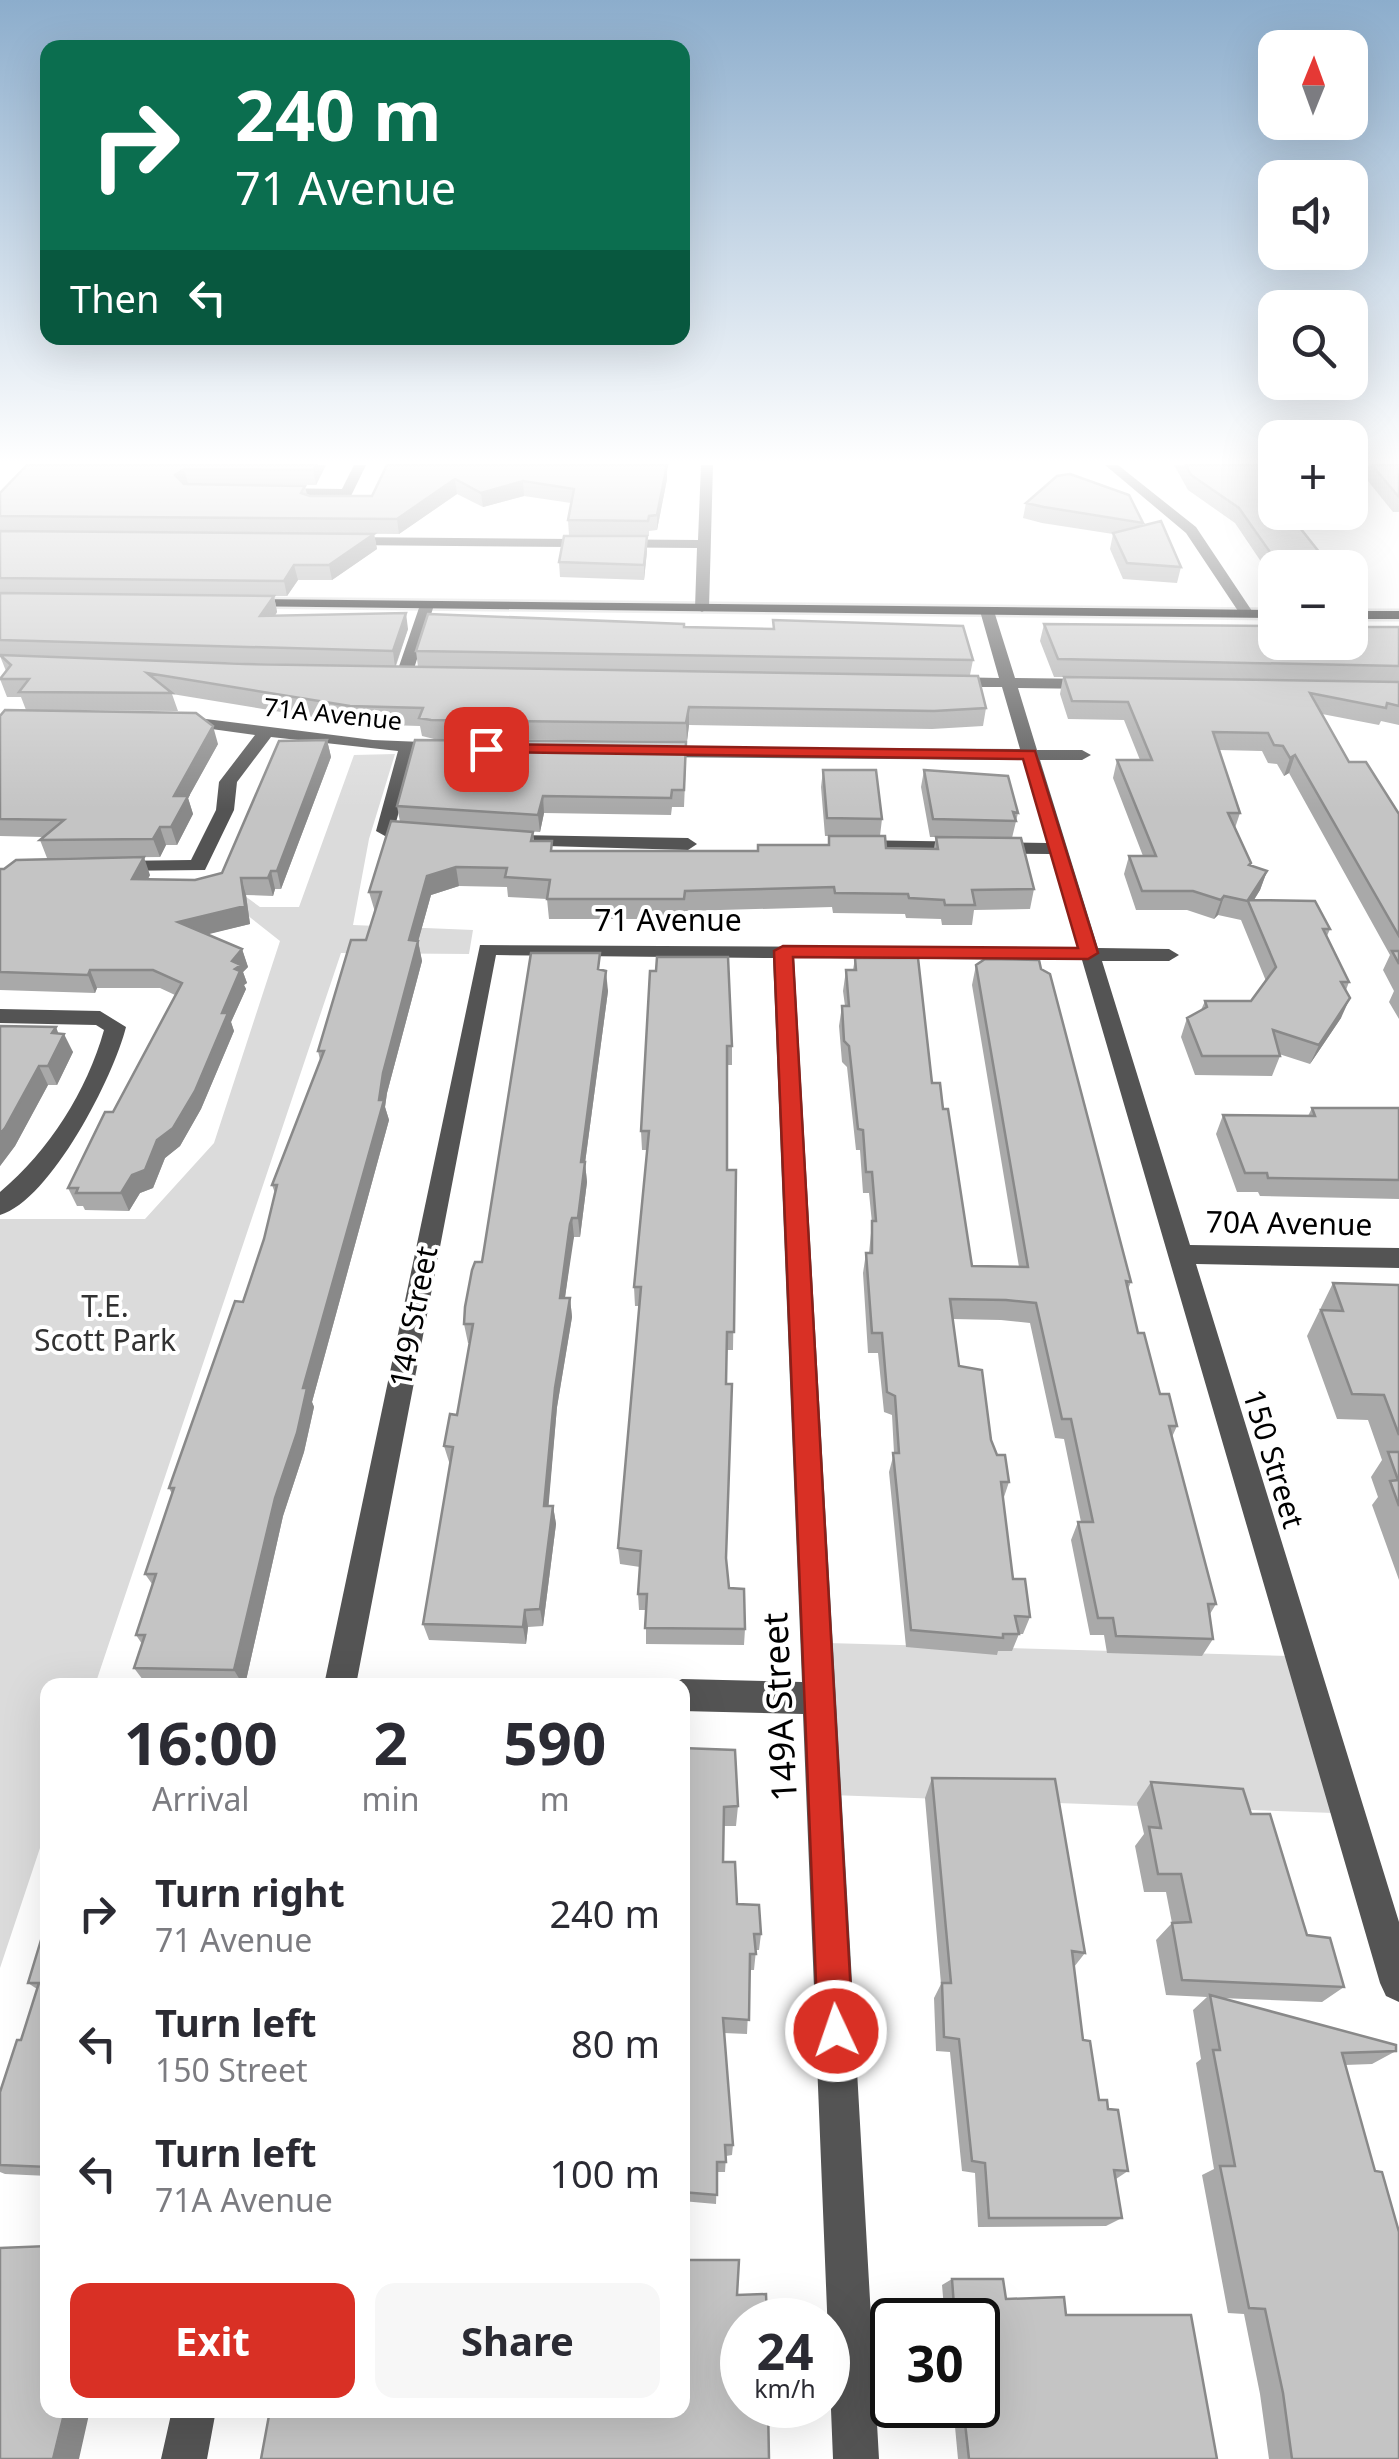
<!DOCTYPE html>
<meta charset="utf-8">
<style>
body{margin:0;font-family:"Noto Sans",sans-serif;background:#f7f7f7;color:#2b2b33;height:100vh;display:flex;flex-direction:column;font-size:38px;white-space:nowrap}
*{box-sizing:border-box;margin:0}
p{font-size:32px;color:#7c7c81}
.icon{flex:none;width:55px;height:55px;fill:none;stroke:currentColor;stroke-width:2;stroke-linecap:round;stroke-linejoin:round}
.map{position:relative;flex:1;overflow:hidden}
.side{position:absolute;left:40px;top:1678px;width:650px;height:740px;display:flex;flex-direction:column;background:#fff;border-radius:20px;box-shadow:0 10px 40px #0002}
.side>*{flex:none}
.top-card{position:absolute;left:40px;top:40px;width:650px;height:305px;border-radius:20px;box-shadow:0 10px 40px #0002;background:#0b6e4f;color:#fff;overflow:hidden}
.needle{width:65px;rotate:1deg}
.controls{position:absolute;left:1258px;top:30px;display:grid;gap:20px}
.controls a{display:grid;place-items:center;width:110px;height:110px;border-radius:20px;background:#fff;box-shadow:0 10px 40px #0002;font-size:50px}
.speed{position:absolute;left:720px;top:2298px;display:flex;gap:20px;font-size:50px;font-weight:700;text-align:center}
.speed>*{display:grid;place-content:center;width:130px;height:130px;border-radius:50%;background:#fff;box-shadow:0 10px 40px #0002;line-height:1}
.speed small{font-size:25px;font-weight:400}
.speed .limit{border:5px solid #111;border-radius:15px;background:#fff;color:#111}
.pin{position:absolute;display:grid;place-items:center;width:85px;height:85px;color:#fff;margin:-42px;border-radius:20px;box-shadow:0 5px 15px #0006}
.me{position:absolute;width:110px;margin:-55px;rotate:357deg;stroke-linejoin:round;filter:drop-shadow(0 0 8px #0008)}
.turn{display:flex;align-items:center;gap:35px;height:210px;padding:0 30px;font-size:45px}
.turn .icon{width:130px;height:130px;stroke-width:2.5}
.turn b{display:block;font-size:70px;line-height:85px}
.then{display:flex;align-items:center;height:95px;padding:0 30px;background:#0003;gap:20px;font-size:38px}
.eta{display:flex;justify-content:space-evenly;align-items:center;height:170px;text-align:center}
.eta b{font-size:60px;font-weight:700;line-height:70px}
.cta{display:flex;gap:20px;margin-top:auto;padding:20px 30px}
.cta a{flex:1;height:115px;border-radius:20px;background:#d93025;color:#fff;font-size:40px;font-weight:700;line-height:115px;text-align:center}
.cta a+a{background:#f7f7f7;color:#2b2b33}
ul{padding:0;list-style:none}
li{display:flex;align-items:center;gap:30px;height:130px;padding:0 30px}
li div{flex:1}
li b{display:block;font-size:38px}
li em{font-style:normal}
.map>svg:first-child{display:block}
.green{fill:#dbdbdb}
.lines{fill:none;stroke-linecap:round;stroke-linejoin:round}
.major-casing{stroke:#dbdbdb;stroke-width:5}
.minor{fill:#545454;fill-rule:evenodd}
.major{fill:#000;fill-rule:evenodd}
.wall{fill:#a9a9a9;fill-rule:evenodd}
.shaded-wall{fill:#898989}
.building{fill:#c4c4c4;stroke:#898989;stroke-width:2.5}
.route{fill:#d93025;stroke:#8d1f18;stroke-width:2.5}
.labels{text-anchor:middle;stroke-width:8;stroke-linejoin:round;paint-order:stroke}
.far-street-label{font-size:25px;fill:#000;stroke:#fff}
.street-label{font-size:30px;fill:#000;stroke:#fff}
.park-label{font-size:30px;fill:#323232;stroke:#fff}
.near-street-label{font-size:35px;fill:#000;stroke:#fff}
</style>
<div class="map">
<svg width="1399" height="2459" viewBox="0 0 1399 2459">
<rect width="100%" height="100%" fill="#fff"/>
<path class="green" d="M395,754L369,839L353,925L473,930L469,954L341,953L95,1685H48L47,1827L0,1968V1219H145L214,1143L280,941L205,882L216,875L260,907H299L354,755Z
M827,1643L1290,1656L1334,1813L831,1795Z"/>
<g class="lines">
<defs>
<path id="major" d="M245,599L1275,610V618L240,606L238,603Z
M1350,611H1399V619H1350Z"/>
</defs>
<use href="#major" class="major-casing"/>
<path class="minor" d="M354,465H366L351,496H273L267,492L273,488L342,489Z
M701,465H713L709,608L702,612L695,608L697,548L345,545L338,541L345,537L698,540Z
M1105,465H1118L1196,527L1254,614L1252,617H1242L1186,533Z
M427,601L434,605L412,675L398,678L396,675L420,605Z
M987,607L994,611L1015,678L1094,679L1102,684L1094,689L1018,688L1037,750H1082L1091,755L1082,760H1040L1098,948L1169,949L1179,955L1169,961H1102L1190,1245L1399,1248V1268L1196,1264L1399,1922V2002L1386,1996L1380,1983L1082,960L794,958L879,2459H833L803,1714L682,1711V1685H670L682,1679L802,1682L773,958L496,955L356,1685H324L480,945L1078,948L1051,854L852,852L843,846L852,840L1047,843L1023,760L652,757L643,752L652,747L1020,749L1002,687H949L941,682L949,677L999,678L980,611Z
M174,715L373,740L447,743L455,748L447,753L415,752L395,826L424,830V838L385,836L376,831L398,751L271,737L237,782L234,810L205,870L108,871L106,867L115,861L191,860L216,810L219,782L255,735L168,723V717Z
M518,835L688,838L697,844L688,850L511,845L509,841Z
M0,1009L100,1011L126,1027C114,1076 51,1200 0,1215V1192C49,1151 87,1091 104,1030L96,1025L0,1023Z
M172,2410H216L207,2459H161Z"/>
<use href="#major" class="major"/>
</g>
<path class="wall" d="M27,465H326L316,485L187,484L305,486L307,495L310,496H372L387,465L667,479L657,530L649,531V536L569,535L568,520L571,503L524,496L483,507L457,494L399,534L251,533L374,534L377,549L332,580H298L287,596H274L277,612L275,616L408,629L396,666L418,667L416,651L684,627L973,660L970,675L986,708L983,726L932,729L689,725L687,741L434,739L422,736L420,726L354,724L172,694L178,711L26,710L21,697H7L0,679L6,671L0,656V493ZM124,660L329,665L245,664Z
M1174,465H1275V512L1300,528L1327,562L1325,568H1275V578H1272L1235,523L1188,490Z
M1355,465H1399V512H1393Z
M1026,503L1143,523V526L1181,567L1177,583L1123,579L1110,549L1113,534L1042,523L1023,518Z
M647,551L644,580L560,577L559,562Z
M1044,624L1399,627V725L1381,721L1379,725L1322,714L1349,762L1399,814V1019L1389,1002L1394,991L1383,970L1390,955L1289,773L1284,776L1277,764L1268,763L1262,751L1219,750L1240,813L1235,828L1250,866L1267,871L1260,890L1254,900L1330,929L1327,936L1349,982L1346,990L1341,1018L1310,1064L1279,1054L1280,1056L1272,1076L1195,1075L1181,1037L1187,1018L1201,1010L1205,1001H1251L1266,981L1241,920L1218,915L1214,919L1187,910H1136L1124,874L1129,856H1143L1113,778L1117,760H1140L1124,720L1068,719L1060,694L1063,677H1054L1040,641Z
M0,716L218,744L188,798L193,814L177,845H166L160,857L47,858L40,840L43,837L0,836Z
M327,740L331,757L281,889H275L273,896L246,895L250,924L207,934L242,949L248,967L243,972L247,983L244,985L246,989L231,1022L234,1031L201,1109L180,1146L165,1158L153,1188L140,1193L129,1211L85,1210L83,1206H77L68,1188L113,1112L175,995L160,988H97L95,993L0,990V869L150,875L148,879L195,880L222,873Z
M686,759L684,807H672L671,815L544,813L540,832L494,829L533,832L534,841L553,851H758L828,845L829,836H825L821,787L823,770L882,819L880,836L886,848H934L936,837H930L921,787L924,770L1018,813L1012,838L1034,889L1030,909L974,910L972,925H942L941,919L906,918L905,914L833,913L832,907L685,911V919H549L547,899L508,897L507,887L459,886L431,895L418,941L422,961L387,1093L385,1107L389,1120L312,1402L314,1407L304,1452L283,1516L245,1685L146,1684L134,1668L142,1644L136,1635L152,1584L145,1574L172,1494L169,1488L243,1302L264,1239L275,1193L272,1185L320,1060L318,1051L366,940L375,912L369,892L400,822L397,806Z
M855,958L932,1083L943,1109L972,1266L1019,1267L972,985L976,965L1131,1282L1128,1289L1138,1333L1160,1394L1177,1426L1172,1437L1216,1604L1210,1614L1213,1639L1202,1656L1107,1653L1104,1635H1090L1071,1540L1078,1522H1081L1064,1439L1055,1438L1030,1323L1001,1320L953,1319L959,1366L1009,1482L1003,1500L1013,1579L1030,1617L1023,1634H1019L1012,1651H998L997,1655L906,1647L889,1472L894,1453L892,1415L884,1412L878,1353H868L863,1273L866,1253H869L872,1223L869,1193H863L860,1150H856L847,1067L842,1062L839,1026L842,1006H845L843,991L846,970H853Z
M601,970L608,991L585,1163L587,1182L580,1237H574L572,1243L565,1298H570L572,1317L557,1407L548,1506H553L556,1524L543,1626L528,1627L526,1644L429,1640L423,1624L450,1465L444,1446L457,1415L470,1343H468L464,1324L482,1262Z
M650,971L732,1046V1065H727V1170H736L733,1350H727L726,1559L729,1588L745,1629L744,1645L646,1644V1610H639L638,1594L640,1567L620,1564L618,1548L639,1306H635L634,1287L647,1150H642L641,1131Z
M0,1026L58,1033L73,1052L57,1085H48L15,1146L0,1166Z
M1312,1108H1399V1199L1260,1196L1258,1192H1237L1216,1134L1223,1115L1308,1116Z
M1333,1283L1399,1285V1580L1372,1505L1378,1497L1371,1477L1382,1460L1368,1420L1337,1419L1307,1336Z
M682,1748L738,1806L736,1826H724L723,1862L737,1904L761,1934L759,1950H756L754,1970H750L747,2034L724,2033L733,2145L732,2155L726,2156L725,2172H717L716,2204L682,2201Z
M932,1778L1085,1953L1074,1967L1083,2040L1099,2100L1108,2109L1128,2171L1116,2179L1122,2218L1106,2226L978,2227L975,2173L962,2171L950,2052L936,2051L934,1998L941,1984L925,1798Z
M1151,1782L1251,1814L1307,1935L1344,1987L1322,2002L1220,1998L1396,2051L1372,2064L1345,2065L1399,2459H1269L1260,2394L1244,2314L1228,2313L1202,2175L1214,2169L1196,2063L1201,2059L1193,2010L1207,1997L1166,1995L1156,1940L1172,1923L1166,1892H1144L1135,1846L1144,1834L1137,1803Z
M48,1917V2176L5,2174L0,2172V2092L21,2040L37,1989L28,1983Z
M952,2279L1006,2299L1066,2315L1217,2459H958L953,2405H978V2320H945L942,2285Z"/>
<path class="shaded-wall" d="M316,465H326L316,485L313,470Z
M667,465V479L657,530V515Z
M184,469L188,483L178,490L175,475Z
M455,479L457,494L399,534L397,519Z
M523,481L524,496L483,507L481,493Z
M374,534L377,549L332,580L329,565Z
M647,536V551L644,580V565Z
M294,565L298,580L287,596L284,581Z
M274,596L277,612L264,632L260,616Z
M406,613L408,629L395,667L393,651Z
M689,707V725L687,741L686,723Z
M213,726L218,744L188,798L193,814L177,845L171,827L174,796Z
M327,740L331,757L281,889L277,871Z
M1295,755L1289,773L1284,776L1290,758Z
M543,796L544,813L540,832L538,815Z
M160,827L166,845L160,857L153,839Z
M144,857L150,875L138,897L132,879Z
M456,867L459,886L431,895L413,960L409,940L427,876Z
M271,871L275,889L273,896L268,878Z
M1267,871L1260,890L1250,906L1248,901Z
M241,878L246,895L250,924L185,940L178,922Z
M1224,896L1218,915L1214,919L1221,900Z
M418,941L422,961L387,1093L385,1107L389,1120L312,1402L314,1407L304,1452L283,1516L245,1685H243L234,1670L275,1498L379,1100L383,1073Z
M242,949L248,967L243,972L247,983L244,985L246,989L231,1022L234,1031L201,1109L180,1146L165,1158L153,1188L140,1193L129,1211L121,1193L132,1175L157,1140L222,1013L232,961Z
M90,970L97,988L95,993L88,975Z
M606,971L608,991L585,1163L587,1182L580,1237L578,1218L581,1162Z
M1350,998L1341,1018L1310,1064L1319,1045Z
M56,1027L61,1040L64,1034L73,1052L57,1085L48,1066L52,1033Z
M39,1066L48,1085L15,1146L0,1166V1134Z
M572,1218L574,1237L562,1317L560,1298Z
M570,1298L572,1317L557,1407L547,1524L544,1506L555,1388Z
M553,1506L556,1524L543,1626L540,1609Z
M525,1610L528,1627L526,1644L523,1627Z
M65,2410H90L79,2459H53Z"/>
<path class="building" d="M27,465H316L313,470L184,469L175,475L184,484L305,486L301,493L310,496H372L387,465H667L657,515L649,516L648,521L568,520L574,489L523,481L481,493L455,479L397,519L0,516V493Z
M1186,465H1275V476L1262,474L1275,489V512H1295L1302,521L1297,524L1327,562H1277L1239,508L1191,475Z
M1372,465H1399V497L1398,496Z
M1070,474L1129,495L1143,523L1044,507L1026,503L1057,476Z
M1161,521L1181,567L1127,563L1113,533Z
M0,531L374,534L329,565H294L284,581L0,578Z
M564,536H647L644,565L559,562Z
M0,593L274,596L260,616L406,613L393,651L0,640Z
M428,614L684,624V627L774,629L773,620L963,626L973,660L416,651Z
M1044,624L1275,626V642H1350V627H1399V666L1058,659Z
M0,655L245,664L978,676L986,708L934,711L689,707L686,723L431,720L419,718L423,708L350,706L147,673L172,693L19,692L29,679H0L11,665Z
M1064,677L1399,682V706L1387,703L1386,708L1310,693L1349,762H1366L1399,814V936L1295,755L1290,758L1283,746L1274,745L1268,733L1213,732L1240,813H1228L1251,863L1249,865L1267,871L1248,900L1315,901L1330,929H1323L1349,982H1341L1350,998L1319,1045L1273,1030L1280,1056H1202L1187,1018L1207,1007L1205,1001H1251L1276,967L1248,901L1224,896L1221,900L1193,891H1142L1129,856H1156L1117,760H1152L1128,702L1072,701Z
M5,710L196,713L213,726L174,796H188L171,827H160L153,839L40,840L64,820L0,819V716Z
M327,740L277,871H271L268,878H241L245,906L178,922L242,949L232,961L241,965L235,969L240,971L222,1013H228L195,1091L173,1128L157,1140L145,1170L132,1175L121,1193H76L78,1188H68L105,1112H113L182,983L153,970H90L88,975L0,972V869H4L16,860L144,857L132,879L195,880L222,873L279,741Z
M415,740L686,742L684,790H672L671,798L543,796L538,815L397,806Z
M823,770H876L882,819L827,818Z
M924,770L1008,776L1018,813L1013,812L1016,821L933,819Z
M391,821L533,832L531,841H552L551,851H758V845H829V836H885L886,848L938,849L936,837L1021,838L1034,889L972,890L975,905H945L944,900L909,898L908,894L835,893L834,887L685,891L684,899H547L550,880L505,877L507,868L456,867L427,876L409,940L418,941L383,1073L379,1100H384L303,1388H307L297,1433L275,1498L234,1670L134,1668L145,1635H136L156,1574H145L174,1488H169L235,1301L243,1302L264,1239L277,1185H272L324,1051H318L351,940H366L381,892H369Z
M1392,951H1399V964Z
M531,953H600L598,969L606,971L581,1162H585L578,1218H572L570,1224L560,1298H570L555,1388L544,1506H553L540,1609L525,1610L523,1627L423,1624L453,1447L444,1446L450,1414L457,1415L473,1324H464L465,1307L472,1270L475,1262H482Z
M657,957H728L732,1046H727V1170H736L734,1332H727L726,1384H732L726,1558L729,1588L744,1589L745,1629L645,1628L647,1594H638L641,1551L618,1548L641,1287H634L649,1131H641L650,971H656Z
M855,958H918L932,1083H940L943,1109H948L972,1266L1028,1267L976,965L985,959L1039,960L1041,969L1050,974L1131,1282L1126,1281L1138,1333H1144L1160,1394H1169L1177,1426H1169L1216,1604H1208L1213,1639L1116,1636L1113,1618H1098L1078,1522H1093L1071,1419H1062L1036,1303L1006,1300L950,1299L959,1366L982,1370L991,1440L997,1455H1005L1009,1482H1001L1013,1579H1025L1030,1617L1015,1616L1019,1634H1003V1638L911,1630L893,1453H899L895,1396L887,1392L882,1333H872L866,1253H872V1221H876L872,1172H866L863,1130L858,1129L849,1046L844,1041L842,1006H849L846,970H856Z
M0,1026L56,1027L52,1033L64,1034L48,1066H39L5,1128L0,1134Z
M1312,1108H1399V1180L1268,1178L1267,1173H1245L1223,1115L1315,1116Z
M1333,1283L1399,1285V1435L1384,1395L1352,1394L1321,1310L1343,1311Z
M1388,1452H1399V1506L1390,1481L1398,1480Z
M682,1748L735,1750L738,1806L724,1807L723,1862H735L737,1904L759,1905L761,1934H754L756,1954H750L749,2020L723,2018L733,2145H725L726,2162H717V2195L682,2192Z
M932,1778L1055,1779L1085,1953L1072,1951L1083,2040L1090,2041L1099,2100H1107L1108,2109L1118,2110L1128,2171L1114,2170L1122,2218H989L985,2163L972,2161L959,2039L944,2037L942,1983H951Z
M1151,1782L1243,1789L1251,1814H1270L1307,1935L1330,1938L1344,1987L1182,1980L1172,1923L1191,1922L1181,1874H1158L1149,1827L1161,1828Z
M48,1917V2167L0,2165V2092L17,2040H21L39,1983H28Z
M1210,1995L1396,2045V2051L1342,2053L1375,2171L1382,2172L1399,2232V2459H1292L1283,2393L1265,2309L1249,2308L1220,2166H1235L1213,2050H1220Z
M48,2246V2410H65L53,2459H0V2248Z
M682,2260H739L737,2295L766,2294L767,2320H742V2405H768L769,2459H261L270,2410H682Z
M952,2279H1003L1006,2299L1064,2297L1066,2315H1191L1217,2459H969L963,2405H978V2320H955Z"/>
<linearGradient id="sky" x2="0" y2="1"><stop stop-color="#8cadcc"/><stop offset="0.57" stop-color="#fff"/><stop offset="1" stop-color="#fff" stop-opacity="0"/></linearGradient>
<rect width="1399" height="809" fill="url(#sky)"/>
<path class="route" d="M486,744L1035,751L1098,953L1088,959L793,957L853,2031L848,2044L836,2049L823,2044L818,2031L774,951L783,946L1078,948L1023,759L480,752L478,749Z"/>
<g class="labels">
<g class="far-street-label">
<text transform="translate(333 714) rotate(6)" y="9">71A Avenue</text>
</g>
<g class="street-label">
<text x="668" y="931">71 Avenue</text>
<text transform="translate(1289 1224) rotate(1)" y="10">70A Avenue</text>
<text transform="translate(414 1317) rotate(-79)" y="10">149 Street</text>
<text transform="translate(1273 1459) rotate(73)" y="10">150 Street</text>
</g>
<g class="park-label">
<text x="105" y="1317">T.E.<tspan x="105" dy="34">Scott Park</tspan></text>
</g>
<g class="near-street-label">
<text transform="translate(780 1707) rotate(-93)" y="12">149A Street</text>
</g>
</g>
</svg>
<div class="controls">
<a><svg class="needle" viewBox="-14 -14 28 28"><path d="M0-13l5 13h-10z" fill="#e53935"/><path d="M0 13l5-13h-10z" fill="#7c7c81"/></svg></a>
<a><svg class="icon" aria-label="sound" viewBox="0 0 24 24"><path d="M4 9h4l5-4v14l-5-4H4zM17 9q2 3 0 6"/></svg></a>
<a><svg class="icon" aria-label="search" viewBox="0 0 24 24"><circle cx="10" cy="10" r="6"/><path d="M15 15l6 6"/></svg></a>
<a>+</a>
<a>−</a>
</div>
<div class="speed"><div>24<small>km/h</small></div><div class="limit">30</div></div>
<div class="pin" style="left:486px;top:749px;background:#d93025"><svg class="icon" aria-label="arrive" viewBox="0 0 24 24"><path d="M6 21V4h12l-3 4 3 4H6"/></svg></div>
<svg class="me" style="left:836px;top:2031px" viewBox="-20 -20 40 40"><circle r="17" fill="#d93025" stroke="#fff" stroke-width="3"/><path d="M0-11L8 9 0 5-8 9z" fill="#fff"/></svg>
<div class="top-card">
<div class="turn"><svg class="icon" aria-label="right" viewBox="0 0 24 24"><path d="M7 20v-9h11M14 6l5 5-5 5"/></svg><div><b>240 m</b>71 Avenue</div></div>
<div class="then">Then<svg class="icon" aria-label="left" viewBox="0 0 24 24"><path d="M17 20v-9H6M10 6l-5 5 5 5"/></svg></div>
</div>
<section class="side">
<div class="eta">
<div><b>16:00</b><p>Arrival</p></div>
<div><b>2</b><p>min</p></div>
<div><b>590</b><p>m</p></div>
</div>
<ul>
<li><svg class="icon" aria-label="right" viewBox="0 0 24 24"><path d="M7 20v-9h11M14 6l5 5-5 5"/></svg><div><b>Turn right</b><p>71 Avenue</p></div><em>240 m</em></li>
<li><svg class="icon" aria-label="left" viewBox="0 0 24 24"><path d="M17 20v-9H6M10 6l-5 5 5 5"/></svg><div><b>Turn left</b><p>150 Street</p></div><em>80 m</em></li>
<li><svg class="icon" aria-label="left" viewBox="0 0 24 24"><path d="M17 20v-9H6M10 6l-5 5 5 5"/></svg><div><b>Turn left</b><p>71A Avenue</p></div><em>100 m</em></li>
</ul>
<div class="cta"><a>Exit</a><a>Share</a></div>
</section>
</div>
